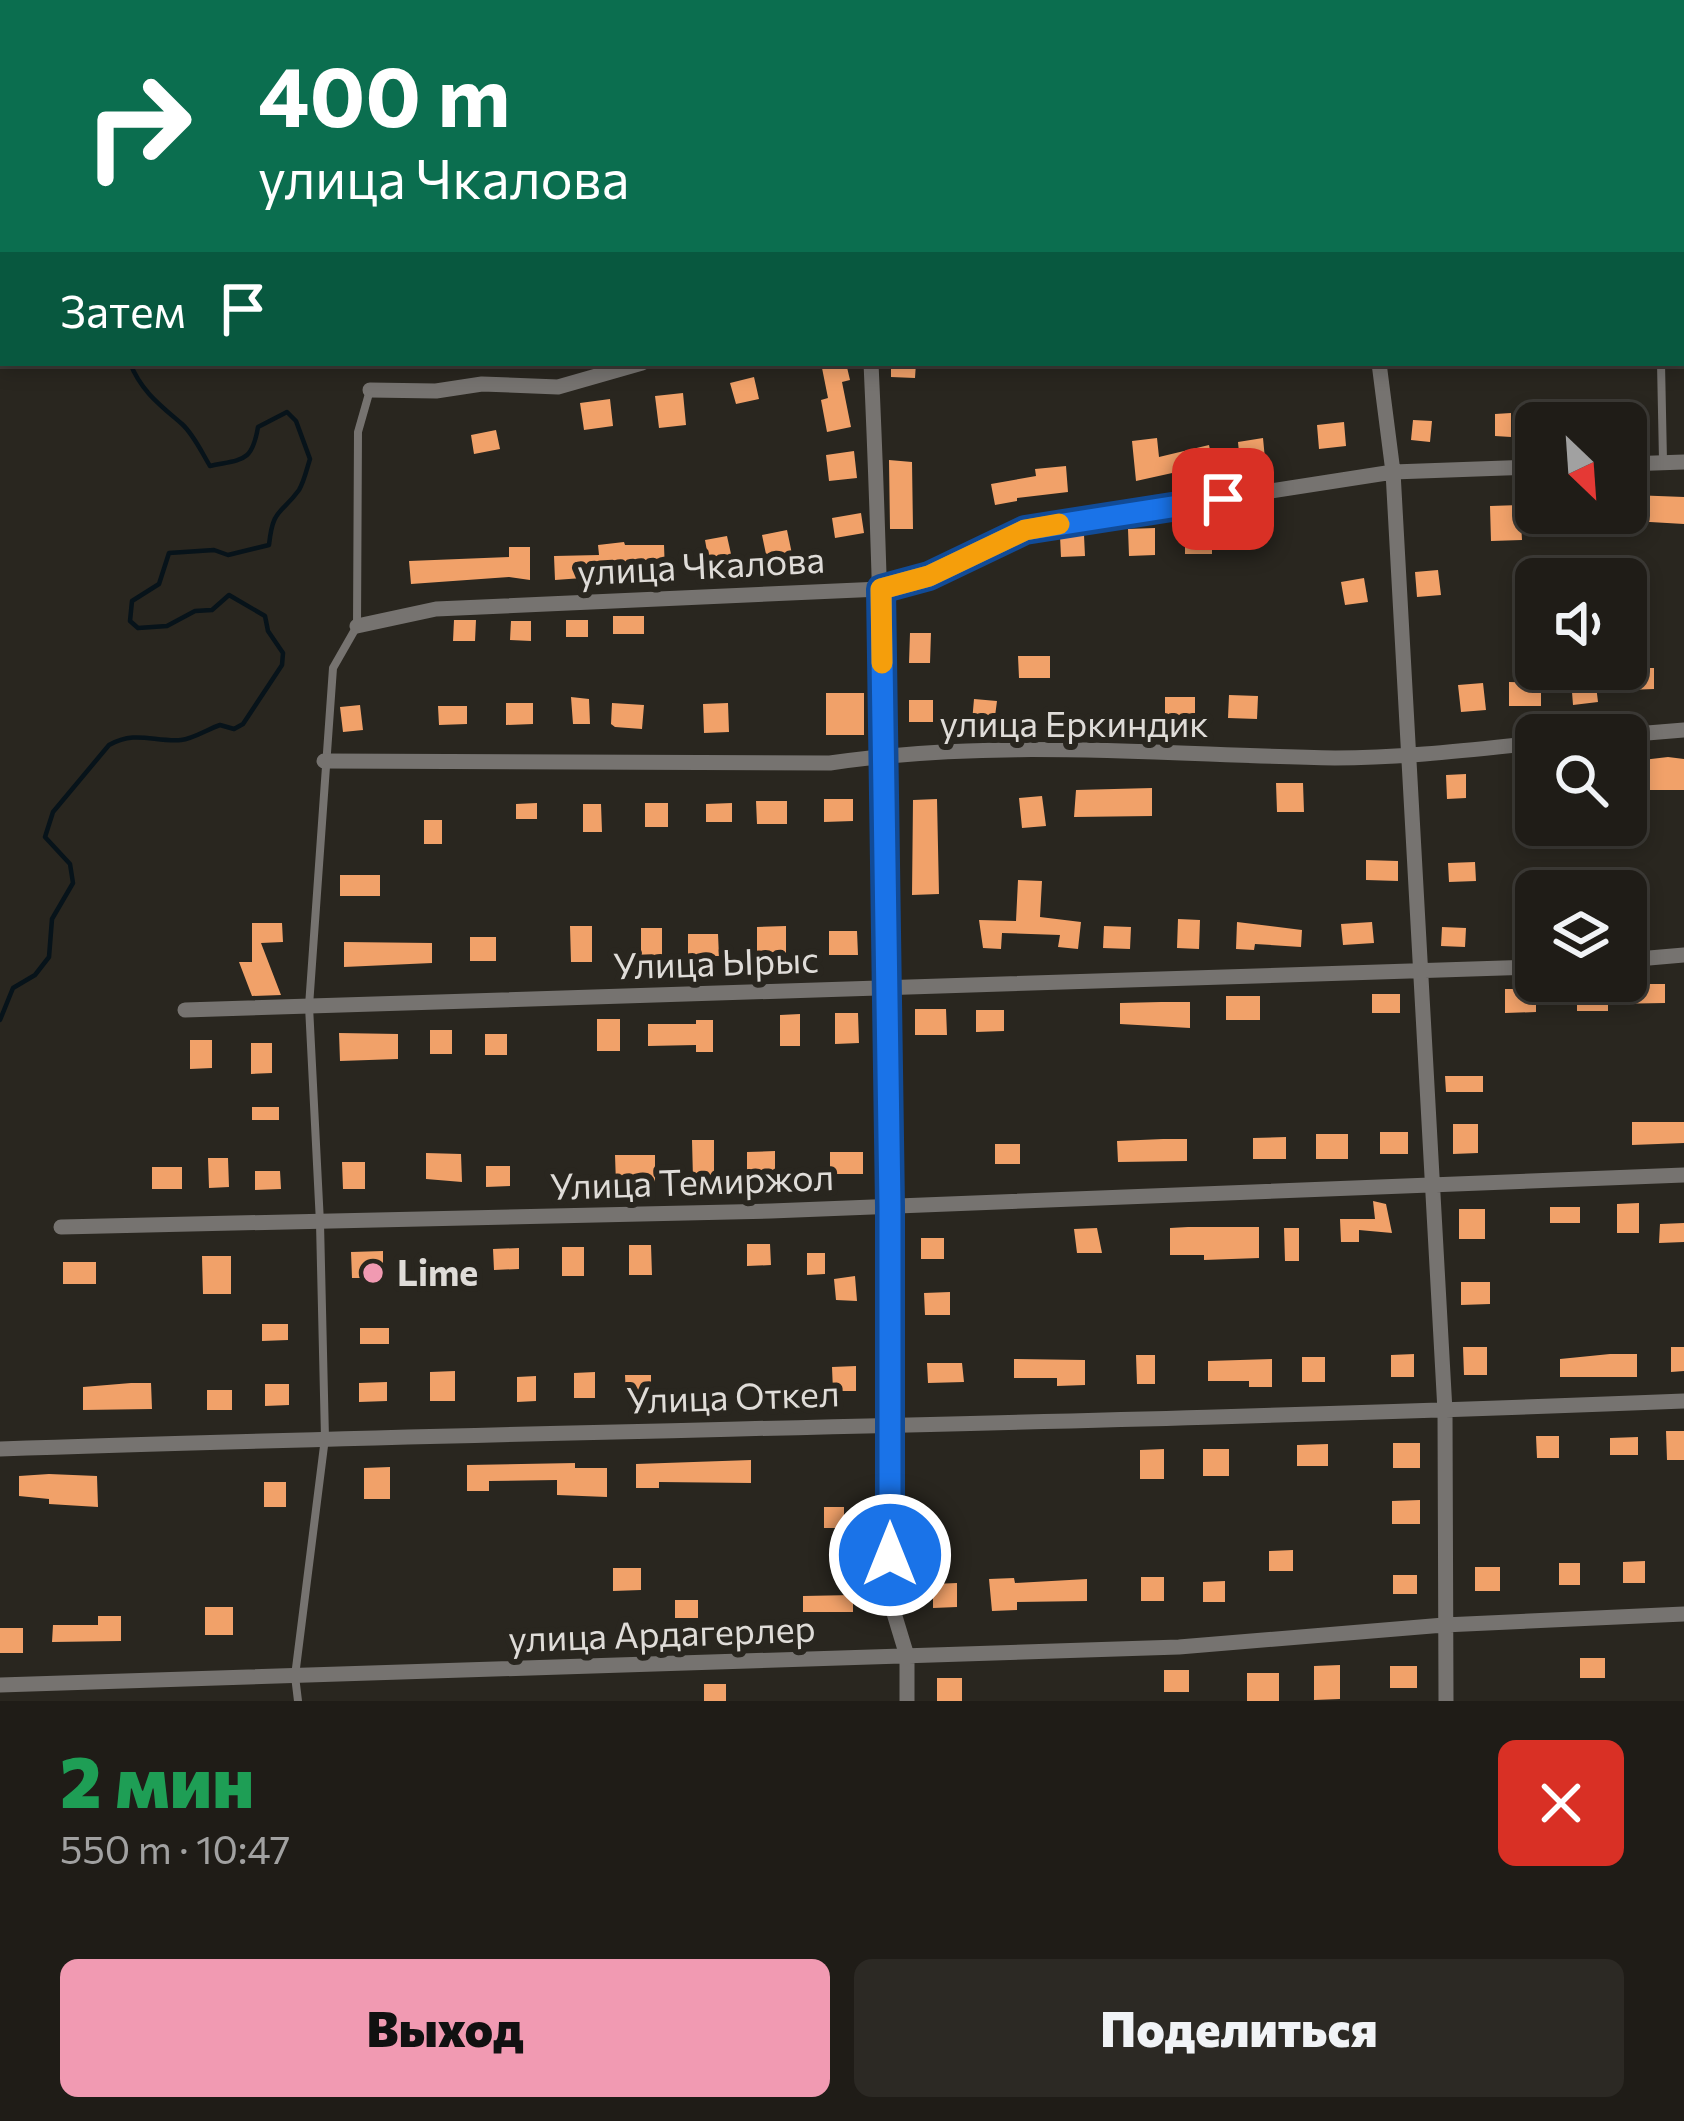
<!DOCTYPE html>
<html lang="ru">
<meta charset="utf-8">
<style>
body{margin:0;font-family:Commissioner,sans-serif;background:#2c2924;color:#f1f3f6;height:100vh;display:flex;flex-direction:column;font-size:45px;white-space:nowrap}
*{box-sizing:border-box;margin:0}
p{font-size:39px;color:#a1a1a1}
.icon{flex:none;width:66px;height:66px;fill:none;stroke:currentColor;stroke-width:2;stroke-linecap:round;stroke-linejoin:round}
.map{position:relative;height:1701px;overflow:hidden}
.side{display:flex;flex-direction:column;background:#1f1c17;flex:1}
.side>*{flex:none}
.banner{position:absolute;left:0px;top:0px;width:1686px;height:366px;box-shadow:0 6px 18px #0003,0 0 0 3px #3c3a36;background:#0b6e4f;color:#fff;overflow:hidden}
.needle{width:78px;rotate:155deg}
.fabs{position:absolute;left:1515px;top:402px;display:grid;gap:24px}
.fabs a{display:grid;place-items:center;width:132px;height:132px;border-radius:18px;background:#1f1c17;box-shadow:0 6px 18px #0003,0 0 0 3px #3c3a36;font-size:60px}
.pin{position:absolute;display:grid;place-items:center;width:102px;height:102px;color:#fff;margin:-51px;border-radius:24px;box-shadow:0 6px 18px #0006}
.me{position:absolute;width:132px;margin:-66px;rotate:0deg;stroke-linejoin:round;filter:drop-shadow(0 0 9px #0008)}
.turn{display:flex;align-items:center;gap:42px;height:252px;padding:0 60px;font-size:54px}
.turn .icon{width:156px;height:156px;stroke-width:2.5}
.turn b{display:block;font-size:84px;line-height:102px}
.then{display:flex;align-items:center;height:114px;padding:0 60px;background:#0003;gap:24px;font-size:45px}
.round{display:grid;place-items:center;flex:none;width:126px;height:126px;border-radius:18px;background:#2c2924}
.headline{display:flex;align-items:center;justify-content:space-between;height:204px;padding:0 60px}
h1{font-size:72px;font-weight:800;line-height:90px;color:#1e9e55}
.button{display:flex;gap:24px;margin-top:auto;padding:24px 60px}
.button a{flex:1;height:138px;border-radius:18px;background:#f19ab2;color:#111;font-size:48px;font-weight:800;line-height:138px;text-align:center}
.button a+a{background:#2c2924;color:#f1f3f6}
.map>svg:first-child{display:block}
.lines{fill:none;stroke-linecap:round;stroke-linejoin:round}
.stream{stroke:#07131a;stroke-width:4.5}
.building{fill:#f1a169}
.lane{stroke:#767370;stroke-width:8}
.street{stroke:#767370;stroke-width:15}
.route-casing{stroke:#114b97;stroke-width:30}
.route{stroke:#1a73e8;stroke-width:21}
.slow{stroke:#f59e0b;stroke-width:21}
.poi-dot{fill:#f19ab2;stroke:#29261f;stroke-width:4.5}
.labels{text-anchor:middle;stroke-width:12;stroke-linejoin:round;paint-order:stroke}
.street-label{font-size:36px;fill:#dfdcd8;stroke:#29261f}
.poi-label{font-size:36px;font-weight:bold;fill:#dfdcd8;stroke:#29261f;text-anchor:start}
</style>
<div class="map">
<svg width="1684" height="1701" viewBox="0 0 1684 1701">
<rect width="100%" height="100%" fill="#29261f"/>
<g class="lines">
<path class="stream" d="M1014,3L1016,0
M0,1020L13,988L35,975L49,957L52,919L73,883L70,864L45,837L53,812L109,745C136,730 153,742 181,740C193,739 208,729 220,725L234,729L243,724L282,665L283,653L268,631L265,616L229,595L212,610L195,611L167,626L138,628L130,621L132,601L159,584L169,553L214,550L228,555L269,545C273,507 281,515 299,490C304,482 307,468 310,459L296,421L287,412L258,427C252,463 242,459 210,466C202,453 194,435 182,424C160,405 141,391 130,363"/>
</g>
<path class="building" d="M821,363H846L850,380L842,382L851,427L827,432L821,400L828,398Z
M891,363H916L915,378L891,377Z
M754,377L759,399L736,404L730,383Z
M683,393L686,425L659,428L655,396Z
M610,399L613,426L584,430L580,403Z
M1608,408L1628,410V423H1608Z
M1511,413V437L1495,436V414Z
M1413,420L1432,421L1430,442L1411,440Z
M1344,422L1346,446L1319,449L1317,425Z
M496,430L500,449L474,454L471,435Z
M1157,438L1159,457L1209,445L1213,464L1136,481L1132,441Z
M1263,438L1265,459L1240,463L1238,442Z
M854,451L857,478L829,481L826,455Z
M889,460L912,462L913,529H890Z
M1066,466L1068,492L1017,498V501L995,505L991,484L1036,476L1035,469Z
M1632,495L1684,497V524L1633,521Z
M1520,505L1522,540L1491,541L1490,506Z
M861,513L864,533L835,538L832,518Z
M1552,513H1571L1570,534L1551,533Z
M1592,513H1619L1621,530L1594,532Z
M1185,527L1212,528V554H1185Z
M1155,528V555L1129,556L1128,529Z
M787,530L792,554L767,559L762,535Z
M1084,535L1085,556L1061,557L1060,536Z
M727,536L733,563L710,568L705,540Z
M624,542L625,545H664L665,572L555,580L554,556L599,555L598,545Z
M509,547H530V580L509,577L411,584L409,561L509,557Z
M1438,570L1441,595L1417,597L1415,572Z
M1364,578L1368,602L1345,605L1341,582Z
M613,616H644V634H613Z
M454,620H476L475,641H453Z
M566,620H588V637H566Z
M511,621H531V641L510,640Z
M910,633H931L930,663H909Z
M1018,656H1050V678H1019Z
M1627,668H1654V689L1627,690Z
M1595,677L1598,702L1573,705L1571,679Z
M1509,682L1541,683V706H1509Z
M1483,683L1486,710L1461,712L1458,685Z
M826,693H864V735H826Z
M1229,695L1258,696L1257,719L1228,718Z
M571,697L589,699L590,724H573Z
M1165,697H1195V722H1165Z
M974,699L997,701L994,724L972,722Z
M909,700H933V722H909Z
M506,703H533V724L506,725Z
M612,703L644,705L642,729L615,727L611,724Z
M728,703L729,732L704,733L703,704Z
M360,705L363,730L343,732L340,707Z
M438,706H467V724L439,725Z
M1668,757L1684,759V790H1635L1634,761Z
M1536,770V795L1517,798L1513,773Z
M1466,774V798L1447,799L1446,775Z
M1276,783H1303L1304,812H1277Z
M1152,788V816L1074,817L1076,790Z
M1042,796L1046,826L1022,828L1019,798Z
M824,799H853V821L824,822Z
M937,799L939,894L912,895L913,800Z
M756,801H787V824H757Z
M537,803V819H516V804Z
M645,803H668V827H645Z
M732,803V822H706V804Z
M583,804H601L602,832H583Z
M424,820H442V844H424Z
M1366,860L1398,861V881L1366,880Z
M1475,862L1476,881L1449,882L1448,863Z
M340,875H380V896H340Z
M1018,880L1042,881L1040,917L1081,922L1078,949L1058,947L1060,935L1002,933L1001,949L983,948L979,920L1016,921Z
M1178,919L1200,920L1199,949L1177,948Z
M1237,922L1302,930L1301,947L1255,944L1254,950L1236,949Z
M1372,922L1374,943L1343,945L1341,924Z
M252,923H282L283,942L261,943L281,995L252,996L239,962H252Z
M570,926H592V962H571Z
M786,926V955H757V927Z
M1104,926L1131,927L1130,949L1103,948Z
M1442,927L1466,928L1465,947L1441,946Z
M641,928H662V960H641Z
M829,931H857L858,955H829Z
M688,934H718L719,956H688Z
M470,937H496V961H470Z
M344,942L432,943V963L344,967Z
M1577,984H1665V1003L1608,1004V1011H1577Z
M1505,989H1536V1012L1505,1013Z
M1372,994H1400V1013H1372Z
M1226,996H1260V1020H1226Z
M1161,1002H1190V1028L1120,1024V1003Z
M915,1009H946L947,1035H915Z
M976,1010H1004V1031L976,1032Z
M835,1013H858L859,1043L835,1044Z
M800,1014V1046H780V1015Z
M597,1019H620V1051H597Z
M696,1020H713V1052H696V1045L648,1046V1024H696Z
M430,1030H452V1054H430Z
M339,1033L398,1034V1059L340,1061Z
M485,1034H507V1055H485Z
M190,1040H212V1068L190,1069Z
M251,1043H272V1073L251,1074Z
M1445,1076H1483V1092H1446Z
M252,1107H279V1120H252Z
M1632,1122H1684V1143L1632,1145Z
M1453,1124H1478V1153L1453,1154Z
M1380,1132H1408V1154H1380Z
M1316,1134H1348V1159H1316Z
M1286,1137V1159H1253V1138Z
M1163,1139H1187V1161L1118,1162L1117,1141Z
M692,1140H714V1179H693Z
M995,1144H1020V1164H995Z
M775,1151V1173L747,1174V1152Z
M830,1152H863V1174H830Z
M426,1153L461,1154L462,1182L426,1179Z
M615,1155H655V1183L616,1184Z
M208,1158H228L229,1187L209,1188Z
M342,1162H365V1189H343Z
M486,1166H510V1186L486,1187Z
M152,1167H182V1189H152Z
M255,1171H280L281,1189L255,1190Z
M1373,1201L1386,1204L1392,1233L1359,1230V1242H1341L1340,1219H1375Z
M1639,1203V1233H1617V1204Z
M1550,1207H1580V1223H1550Z
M1459,1209H1485V1239H1459Z
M1684,1223V1242L1659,1243L1660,1224Z
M1188,1227H1259V1258L1204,1260V1255H1170V1228Z
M1097,1228L1102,1253H1077L1074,1229Z
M1284,1228H1299V1261H1285Z
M921,1238H944V1259H921Z
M747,1244H770L771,1265L747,1266Z
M629,1245H651L652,1275H629Z
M562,1247H584V1276H562Z
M519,1248V1269L494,1270L493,1249Z
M383,1251V1278H352L351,1252Z
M807,1253H825V1274L807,1275Z
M202,1256H231V1294H203Z
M63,1262H96V1284H63Z
M855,1276L857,1301L836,1300L834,1279Z
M1461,1282H1490V1304L1461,1305Z
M950,1292V1315H925L924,1293Z
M262,1324H288V1340L262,1341Z
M360,1328H389V1344H360Z
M1463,1347H1487V1375H1464Z
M1671,1347H1684V1371L1671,1372Z
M1414,1354V1377H1391V1355Z
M1610,1354H1637V1377H1560V1359Z
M1136,1355H1155V1384H1137Z
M1302,1357H1325V1382H1302Z
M1014,1359L1085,1360V1385L1057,1386V1378H1014Z
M1272,1359V1387H1249V1381H1208V1361Z
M927,1363H962L964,1382L928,1383Z
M856,1366V1391H833L832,1367Z
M455,1371V1401H430V1372Z
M595,1372V1398H574V1373Z
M625,1375H651V1396L626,1397Z
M536,1376V1401L517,1402V1377Z
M387,1382V1401L359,1402V1383Z
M131,1383H151L152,1409L83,1410V1387Z
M265,1384H289V1405L265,1406Z
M207,1390H232V1410H207Z
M1666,1431H1684V1460H1667Z
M1536,1436H1559V1458H1537Z
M1638,1437V1455H1610V1438Z
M1393,1443H1420V1468H1393Z
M1328,1444V1466H1297V1445Z
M1164,1449V1479H1140V1450Z
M1203,1449H1229V1476H1203Z
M751,1460V1483L659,1482V1488H636V1464Z
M575,1463V1468H607V1497L557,1495V1480L489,1481V1491H467V1465Z
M390,1467V1499H364V1468Z
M49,1474L97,1476L98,1507L49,1504V1499L19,1496V1476Z
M264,1482H286V1507H264Z
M1420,1500V1524H1392V1501Z
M824,1507H844V1528H824Z
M1293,1550V1571H1269V1551Z
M1645,1561V1583H1623V1562Z
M1559,1563H1580V1585H1559Z
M1475,1567H1500V1591H1475Z
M613,1568H641V1590L613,1591Z
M1393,1575H1417V1594H1393Z
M1141,1577H1164V1601H1141Z
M1014,1578L1015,1583L1087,1579V1601L1017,1602V1610L992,1611L989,1579Z
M1225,1581V1602H1203V1582Z
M957,1583V1607L933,1608V1584Z
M853,1595V1612H803V1596Z
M675,1600H698V1618H675Z
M205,1607H233V1635H205Z
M98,1616H121V1641L52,1642L53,1625H98Z
M0,1628H23V1653H0Z
M1580,1658H1605V1678H1580Z
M1340,1665V1699L1314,1700V1666Z
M1390,1666H1417V1688H1390Z
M1164,1670H1189V1692H1164Z
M1247,1673H1279V1701H1247Z
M937,1678H962V1701H937Z
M704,1684H726V1701H704Z"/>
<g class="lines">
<path class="lane" d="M1661,363L1663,461
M298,1701L295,1676L325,1438L320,1223L309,1006L333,668L357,626L358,432L370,390"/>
<path class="street" d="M871,363C890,775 888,1187 890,1600L907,1656V1701
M1379,363L1393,472L1445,1411L1446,1701
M370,390L436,391L482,384L558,387L642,363
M1626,464L1684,462
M357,626L436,609L881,589L929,576L1025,529L1393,472L1536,467
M1623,735L1684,730
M324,761L830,763C997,738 1167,755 1335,758C1402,758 1469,750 1536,743
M1626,960L1684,955
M185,1010L1536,967
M61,1227L771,1211L1684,1175
M0,1449C561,1430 1123,1424 1684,1401
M0,1685L1179,1647L1444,1625L1684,1614"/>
</g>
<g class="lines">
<defs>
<path id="route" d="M890,1555V1206L881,589L929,576L1025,530L1223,499"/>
</defs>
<use href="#route" class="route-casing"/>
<use href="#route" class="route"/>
<path class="slow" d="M882,663L881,589L929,576L1025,530L1059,524"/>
</g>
<circle class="poi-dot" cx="373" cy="1273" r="12"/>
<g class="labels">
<g class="street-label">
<text transform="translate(701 566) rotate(-3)" y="13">улица Чкалова</text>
<text x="1074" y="737">улица Еркиндик</text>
<text transform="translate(716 963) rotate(-2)" y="13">Улица Ырыс</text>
<text transform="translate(692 1182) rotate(-2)" y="13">Улица Темиржол</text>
<text transform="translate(733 1397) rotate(-2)" y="13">Улица Откел</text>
<text transform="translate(662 1634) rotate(-2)" y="13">улица Ардагерлер</text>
</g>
<g class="poi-label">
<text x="397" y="1286">Lime</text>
</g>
</g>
</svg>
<div class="fabs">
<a><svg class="needle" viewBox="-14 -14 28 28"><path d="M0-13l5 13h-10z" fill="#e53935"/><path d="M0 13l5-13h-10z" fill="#a1a1a1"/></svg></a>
<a><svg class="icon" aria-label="sound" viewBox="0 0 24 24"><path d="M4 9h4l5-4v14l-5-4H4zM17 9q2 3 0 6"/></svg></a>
<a><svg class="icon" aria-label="search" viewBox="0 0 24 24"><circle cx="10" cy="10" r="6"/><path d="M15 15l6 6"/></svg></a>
<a><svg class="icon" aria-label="layers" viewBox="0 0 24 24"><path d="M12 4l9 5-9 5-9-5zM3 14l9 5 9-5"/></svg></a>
</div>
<div class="pin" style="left:1223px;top:499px;background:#d93025"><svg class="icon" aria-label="arrive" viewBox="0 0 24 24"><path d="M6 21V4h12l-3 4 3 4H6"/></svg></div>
<svg class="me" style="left:890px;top:1555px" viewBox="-20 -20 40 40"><circle r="17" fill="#1a73e8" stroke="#fff" stroke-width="3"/><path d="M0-11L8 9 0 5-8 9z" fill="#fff"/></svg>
<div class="banner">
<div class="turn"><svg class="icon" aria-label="right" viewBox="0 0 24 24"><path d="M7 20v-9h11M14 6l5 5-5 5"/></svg><div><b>400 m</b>улица Чкалова</div></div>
<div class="then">Затем<svg class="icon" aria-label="arrive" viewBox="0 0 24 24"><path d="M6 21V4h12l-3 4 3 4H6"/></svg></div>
</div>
</div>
<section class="side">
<div class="headline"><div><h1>2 мин</h1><p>550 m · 10:47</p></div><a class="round" style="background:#d93025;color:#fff"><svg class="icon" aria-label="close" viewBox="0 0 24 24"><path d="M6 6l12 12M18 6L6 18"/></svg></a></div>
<div class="button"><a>Выход</a><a>Поделиться</a></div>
</section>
